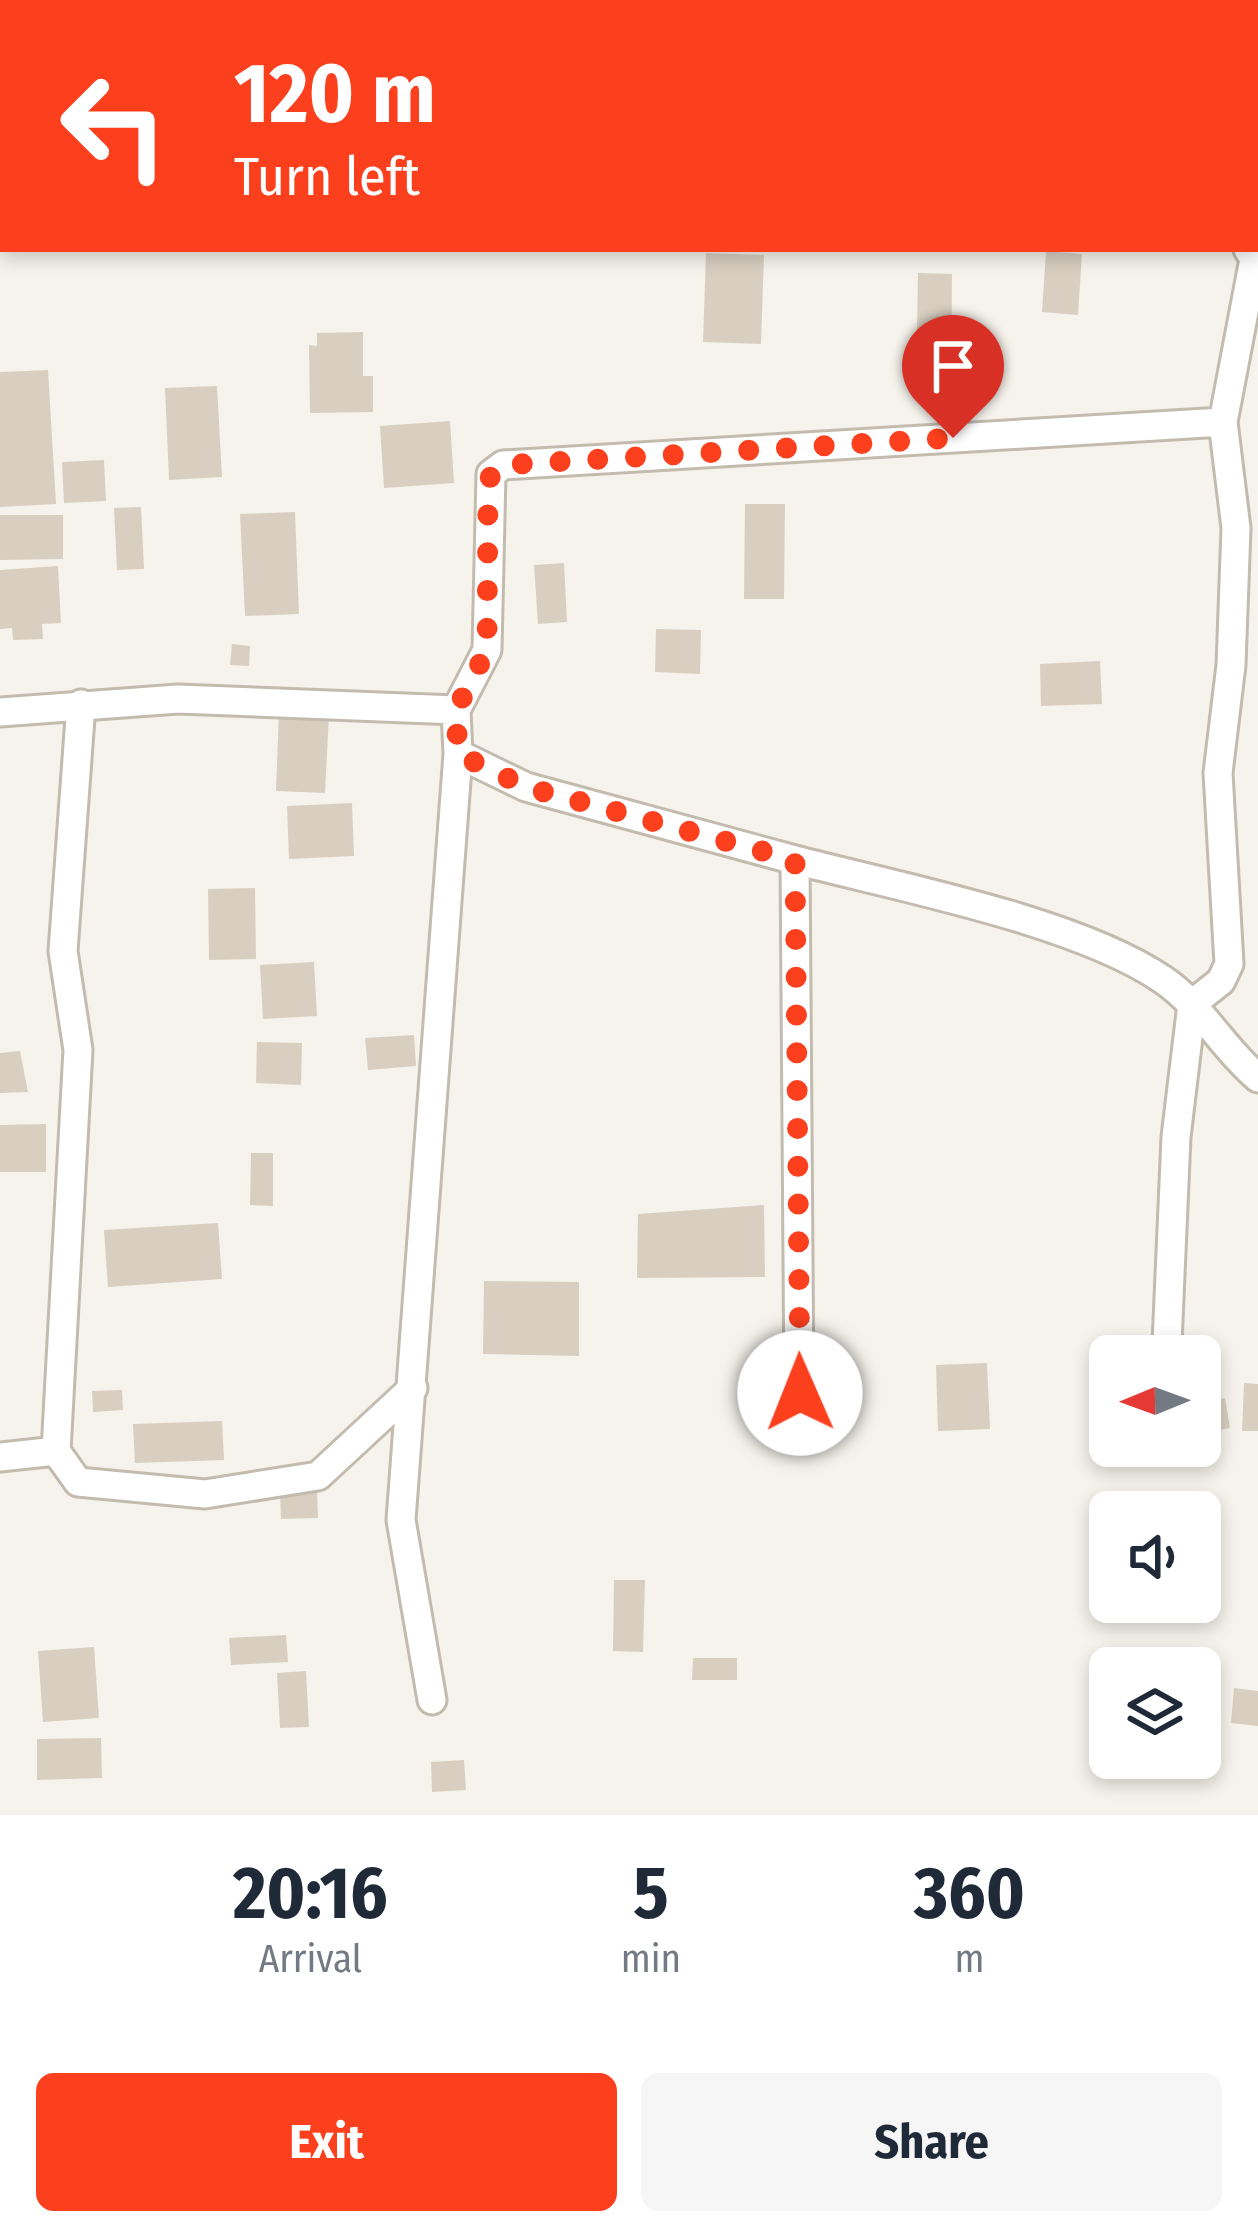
<!DOCTYPE html>
<style>
body{margin:0;font-family:"Fira Sans Condensed",sans-serif;background:#f6f6f7;color:#1f2937;height:100vh;display:flex;flex-direction:column;font-size:45px;white-space:nowrap}
*{box-sizing:border-box;margin:0}
p{font-size:39px;color:#747a83}
.icon{flex:none;width:66px;height:66px;fill:none;stroke:currentColor;stroke-width:2;stroke-linecap:round;stroke-linejoin:round}
.map{position:relative;height:1815px;overflow:hidden}
.side{display:flex;flex-direction:column;background:#fff;flex:1}
.side>*{flex:none}
.hud{position:absolute;left:0px;top:0px;width:1260px;height:252px;box-shadow:0 6px 18px #0003;background:#fc3f1d;color:#fff;overflow:hidden}
.needle{width:78px;rotate:269deg}
.buttons{position:absolute;left:1089px;top:1335px;display:grid;gap:24px}
.buttons a{display:grid;place-items:center;width:132px;height:132px;border-radius:18px;background:#fff;box-shadow:0 6px 18px #0003;font-size:60px}
.pin{position:absolute;display:grid;place-items:center;width:102px;height:102px;color:#fff;margin:-123px -51px;border-radius:50% 50% 50% 0;rotate:-45deg;box-shadow:0 0 12px #0007}
.pin .icon{rotate:45deg}
.me{position:absolute;width:132px;margin:-66px;rotate:359deg;stroke-linejoin:round;filter:drop-shadow(0 0 9px #0008)}
.turn{display:flex;align-items:center;gap:42px;height:252px;padding:0 36px;font-size:54px}
.turn .icon{width:156px;height:156px;stroke-width:2.5}
.turn b{display:block;font-size:84px;line-height:102px}
.eta{display:flex;justify-content:space-evenly;align-items:center;height:204px;text-align:center}
.eta b{font-size:72px;font-weight:700;line-height:84px}
.action{display:flex;gap:24px;margin-top:auto;padding:24px 36px}
.action a{flex:1;height:138px;border-radius:18px;background:#fc3f1d;color:#fff;font-size:48px;font-weight:700;line-height:138px;text-align:center}
.action a+a{background:#f6f6f7;color:#1f2937}
.map>svg:first-child{display:block}
.building{fill:#d8cfc1}
.lines{fill:none;stroke-linecap:round;stroke-linejoin:round}
.street-casing{stroke:#c2bbae;stroke-width:33}
.street{stroke:#fff;stroke-width:27}
.route{stroke:#fc3f1d;stroke-width:21;stroke-dasharray:0 37.8}
</style>
<div class="map">
<svg width="1258" height="1815" viewBox="0 0 1258 1815">
<rect width="100%" height="100%" fill="#f6f3ec"/>
<path class="building" d="M1046,251L1082,254L1078,315L1042,312Z
M706,253L764,255L761,344L703,342Z
M918,273L952,274L951,388H916Z
M363,332V376H373V412L310,413L309,345L317,346V333Z
M48,370L56,504L0,507V372Z
M217,386L222,477L169,480L165,388Z
M450,421L454,483L384,488L380,426Z
M104,460L106,501L64,503L62,462Z
M745,504H785L784,599H744Z
M141,507L144,569L117,570L114,508Z
M295,512L299,614L245,616L240,514Z
M0,515H63V559L0,560Z
M564,563L567,622L538,624L534,565Z
M58,566L61,623L42,624L43,639L13,640L12,628L0,629V570Z
M656,629L701,630L700,674L655,672Z
M232,644L250,646L249,666L230,665Z
M1100,661L1102,704L1041,706L1040,664Z
M279,711L329,714L325,793L276,791Z
M352,803L354,856L289,859L287,806Z
M255,888L256,959L209,960L208,889Z
M314,962L317,1016L263,1019L260,965Z
M414,1035L416,1066L368,1070L365,1038Z
M257,1042L302,1043L301,1085L256,1083Z
M20,1051L28,1092L0,1093V1053Z
M46,1124V1172H0V1125Z
M251,1153H273V1206L250,1205Z
M764,1205L765,1277L637,1278L638,1214Z
M218,1223L222,1279L108,1287L104,1230Z
M484,1281L579,1282V1356L483,1354Z
M987,1363L990,1429L938,1431L936,1365Z
M1244,1383L1258,1384V1431H1242Z
M122,1390L123,1410L93,1412L92,1391Z
M1225,1398L1230,1428L1205,1433L1200,1403Z
M222,1421L224,1460L135,1463L133,1424Z
M317,1491L318,1518L281,1519L280,1493Z
M614,1580H645L643,1652L613,1651Z
M286,1635L288,1662L231,1665L229,1638Z
M94,1647L99,1718L43,1722L38,1651Z
M693,1658H737V1680H692Z
M306,1671L309,1727L280,1728L277,1673Z
M1234,1688L1258,1691V1726L1231,1723Z
M101,1738L102,1778L37,1780V1739Z
M464,1760L466,1790L432,1792L431,1762Z"/>
<g class="lines">
<defs>
<path id="street" d="M837,3V0
M1207,3V0
M0,171H3
M0,712L178,699L456,710
M795,860C899,887 1076,921 1162,979C1201,1005 1222,1048 1258,1078
M1167,1344L1176,1137L1192,1004L1221,981L1229,964L1218,773L1231,665L1236,528L1223,422L1254,259L1248,249
M799,1393L795,860L526,787L458,754L456,710L487,650L491,474L503,465L1223,422
M56,1451L78,1050L63,951L81,704
M0,1457L56,1451L78,1482L205,1494L318,1476L413,1388
M432,1700L401,1520L458,754"/>
</defs>
<use href="#street" class="street-casing"/>
<use href="#street" class="street"/>
</g>
<g class="lines">
<path class="route" d="M800,1393L795,860L526,787L458,754L456,710L487,650L488,487L491,474L503,465L953,438"/>
</g>
</svg>
<div class="buttons">
<a><svg class="needle" viewBox="-14 -14 28 28"><path d="M0-13l5 13h-10z" fill="#e53935"/><path d="M0 13l5-13h-10z" fill="#747a83"/></svg></a>
<a><svg class="icon" aria-label="sound" viewBox="0 0 24 24"><path d="M4 9h4l5-4v14l-5-4H4zM17 9q2 3 0 6"/></svg></a>
<a><svg class="icon" aria-label="layers" viewBox="0 0 24 24"><path d="M12 4l9 5-9 5-9-5zM3 14l9 5 9-5"/></svg></a>
</div>
<div class="pin" style="left:953px;top:438px;background:#d93025"><svg class="icon" aria-label="arrive" viewBox="0 0 24 24"><path d="M6 21V4h12l-3 4 3 4H6"/></svg></div>
<svg class="me" style="left:800px;top:1393px" viewBox="-20 -20 40 40"><circle r="19" fill="#fff"/><path d="M0-13L10 11 0 6-10 11z" fill="#fc3f1d"/></svg>
<div class="hud">
<div class="turn"><svg class="icon" aria-label="left" viewBox="0 0 24 24"><path d="M17 20v-9H6M10 6l-5 5 5 5"/></svg><div><b>120 m</b>Turn left</div></div>
</div>
</div>
<section class="side">
<div class="eta">
<div><b>20:16</b><p>Arrival</p></div>
<div><b>5</b><p>min</p></div>
<div><b>360</b><p>m</p></div>
</div>
<div class="action"><a>Exit</a><a>Share</a></div>
</section>
